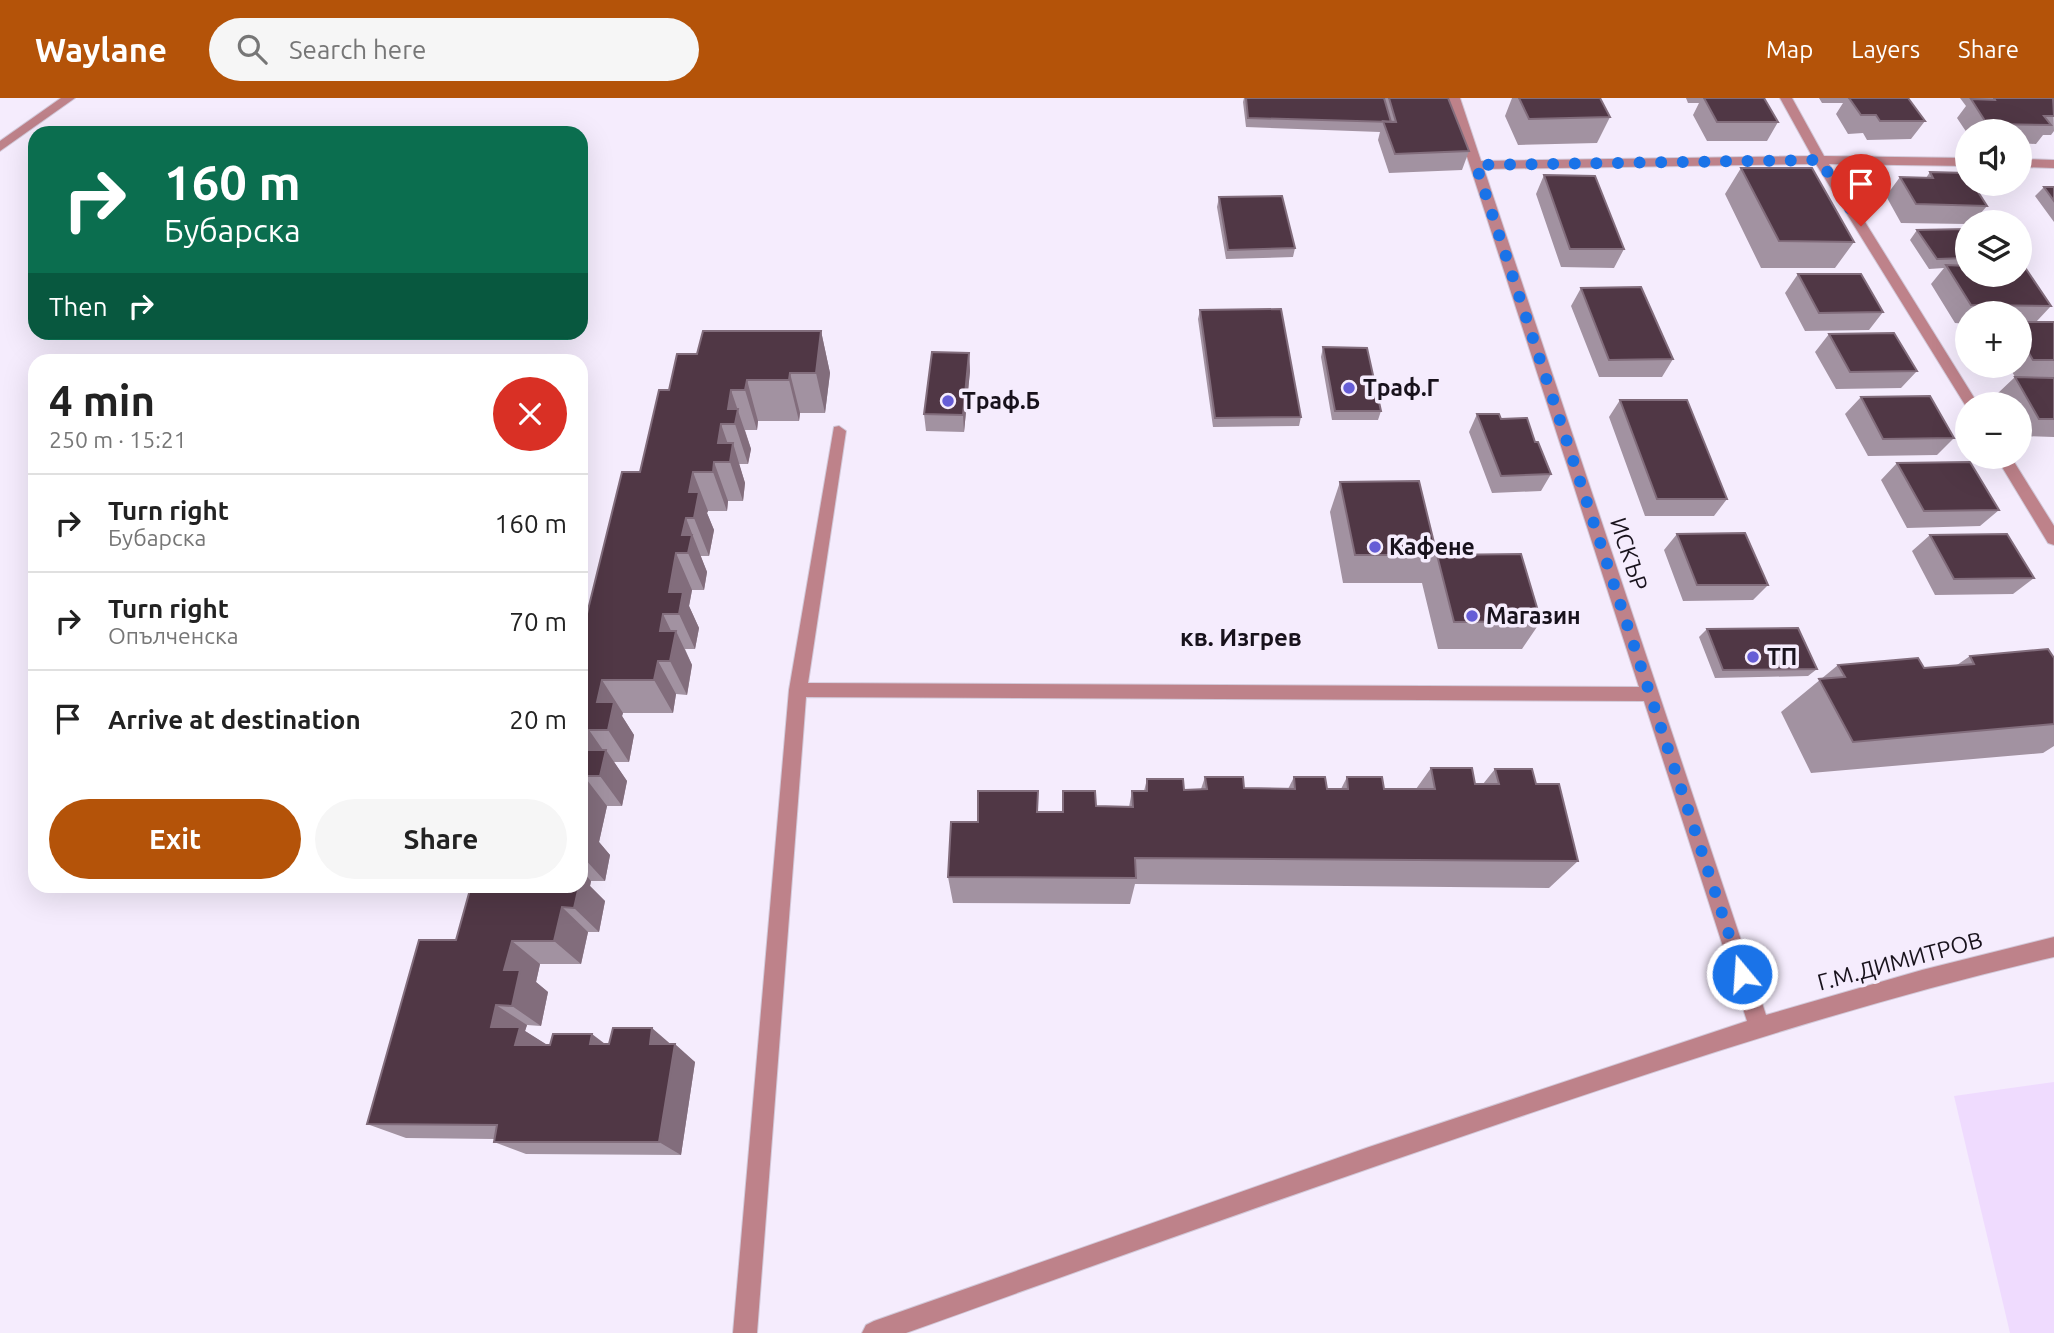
<!DOCTYPE html>
<meta charset="utf-8">
<style>
body{margin:0;font-family:Ubuntu,sans-serif;background:#f6f6f6;color:#222;height:100vh;display:flex;flex-direction:column;font-size:26px;white-space:nowrap}
*{box-sizing:border-box;margin:0}
p{font-size:23px;color:#767676}
.icon{flex:none;width:38px;height:38px;fill:none;stroke:currentColor;stroke-width:2;stroke-linecap:round;stroke-linejoin:round}
.map{position:relative;flex:1;overflow:hidden}
.side{position:absolute;left:28px;top:256px;width:560px;height:539px;display:flex;flex-direction:column;background:#fff;border-radius:21px;box-shadow:0 7px 28px #0002}
.side>*{flex:none}
.top-card{position:absolute;left:28px;top:28px;width:560px;height:214px;border-radius:21px;box-shadow:0 7px 28px #0002;background:#0b6e4f;color:#fff;overflow:hidden}
.buttons{position:absolute;left:1955px;top:21px;display:grid;gap:14px}
.buttons a{display:grid;place-items:center;width:77px;height:77px;border-radius:50%;background:#fff;box-shadow:0 7px 28px #0002;font-size:35px}
.pin{position:absolute;display:grid;place-items:center;width:60px;height:60px;color:#fff;margin:-72px -30px;border-radius:50% 50% 50% 0;rotate:-45deg;box-shadow:0 0 7px #0007}
.pin .icon{rotate:45deg}
.me{position:absolute;width:77px;margin:-38px;rotate:342deg;stroke-linejoin:round;filter:drop-shadow(0 0 5px #0008)}
.turn{display:flex;align-items:center;gap:24px;height:147px;padding:0 21px;font-size:32px}
.turn .icon{width:91px;height:91px;stroke-width:2.5}
.turn b{display:block;font-size:49px;line-height:60px}
.then{display:flex;align-items:center;height:66px;padding:0 21px;background:#0003;gap:14px;font-size:26px}
.round{display:grid;place-items:center;flex:none;width:74px;height:74px;border-radius:37px;background:#f6f6f6}
.headline{display:flex;align-items:center;justify-content:space-between;height:119px;padding:0 21px}
h1{font-size:42px;font-weight:700;line-height:52px}
.primary-button{display:flex;gap:14px;margin-top:auto;padding:14px 21px}
.primary-button a{flex:1;height:80px;border-radius:42px;background:#b45309;color:#fff;font-size:28px;font-weight:700;line-height:80px;text-align:center}
.primary-button a+a{background:#f6f6f6;color:#222}
ul{padding:0;list-style:none}
li{display:flex;align-items:center;gap:21px;height:98px;padding:0 21px;border-top:2px solid #e0e0e0}
li div{flex:1}
li b{display:block;font-size:26px}
li em{font-style:normal}
header{display:flex;align-items:center;gap:42px;box-sizing:border-box;height:98px;padding:0 35px;background:#b45309;color:#fff}
header strong{font-size:33px}
nav{display:flex;gap:38px;margin-inline-start:auto;font-size:24px}
.search{width:490px;height:63px;background:#f6f6f6;display:flex;align-items:center;gap:18px;box-sizing:border-box;padding:0 24px;border-radius:38px;color:#767676;font-size:26px}
.map>svg:first-child{display:block}
.built{fill:#efdbfe}
.lines{fill:none;stroke-linecap:round;stroke-linejoin:round}
.minor-casing{stroke:#d2c9d9;stroke-width:2}
.minor{fill:#be828a;fill-rule:evenodd}
.wall{fill:#a292a1}
.shaded-wall{fill:#826d7c}
.building{fill:#503745;stroke:#826d7c;stroke-width:2}
.route{stroke:#1a73e8;stroke-width:12;stroke-dasharray:0 21.6}
.poi-dot{fill:#665dd6;stroke:#f5ecfd;stroke-width:2.5}
.labels{text-anchor:middle;stroke-width:7;stroke-linejoin:round;paint-order:stroke}
.poi-label{font-size:23px;font-weight:bold;fill:#18121c;stroke:#f5ecfd;text-anchor:start}
.street-label{font-size:23px;fill:#18121c;stroke:#f5ecfd}
.neighbourhood-label{font-size:24px;font-weight:bold;fill:#18121c;stroke:#f5ecfd}
</style>
<header>
<strong>Waylane</strong>
<div class="search"><svg class="icon" aria-label="search" viewBox="0 0 24 24"><circle cx="10" cy="10" r="6"/><path d="M15 15l6 6"/></svg>Search here</div>
<nav><a>Map</a><a>Layers</a><a>Share</a></nav>
</header>
<div class="map">
<svg width="2054" height="1235" viewBox="0 0 2054 1235">
<rect width="100%" height="100%" fill="#f5ecfd"/>
<path class="built" d="M2054,984V1235H2010L1954,998Z"/>
<g class="lines">
<defs>
<path id="minor" d="M61,0H75L0,53V43Z
M1448,0H1460L1481,63L1812,58L1780,0H1792L1824,58L1967,60V68L1829,66L1978,306H1967V310L1816,66L1484,71L1766,917L1922,872L2054,839V859C1870,902 1692,960 1513,1021C1310,1090 1108,1162 906,1235H862L866,1227L874,1223L1369,1049L1747,923L1644,603L806,599L757,1235H733L789,592L834,329L839,328L846,333L808,585L1639,589Z
M2020,61L2054,62V70L2020,69Z
M1996,359H2011L2054,428V447L2048,445Z"/>
</defs>
<use href="#minor" class="minor-casing"/>
<use href="#minor" class="minor"/>
</g>
<path class="wall" d="M1244,0H1448L1469,53L1462,72L1389,75L1378,42L1380,34L1246,29L1243,4Z
M1512,0H1600L1610,19L1597,45L1518,47L1505,18Z
M1686,0H1764L1778,24L1767,43H1707L1693,17L1699,5H1688Z
M1819,0H1908L1925,23L1911,41L1867,42L1863,35L1848,36L1836,16L1843,5H1822Z
M1960,0H2053L2054,33L2051,37H2043L2036,46L2020,45V33H1967V35L1957,20L1966,8Z
M1741,70L1854,144L1835,170H1761L1725,96Z
M1930,74L1987,108L1973,124H1967V126L1901,125L1886,98L1900,79L1926,80Z
M1544,77L1624,151L1614,170L1561,169L1536,96Z
M2044,89H2054V124L2035,98Z
M1219,99L1295,150L1293,159L1226,161L1217,109Z
M1967,131V177L2051,208L2036,224H2054V339L2020,338V306H2003L1997,296L2015,279L2010,270H1990L1989,268H2020V215H1967V226L1955,225L1931,186L1944,170L1929,171L1910,142L1917,132Z
M1798,176L1883,214L1869,232L1805,233L1785,195Z
M1581,190L1673,261L1662,279H1599L1571,208Z
M1200,212L1301,319L1299,328L1213,329L1198,221Z
M821,233L830,275L825,315H800L799,323H758L757,332H745L751,351L748,366H739L745,385L743,403H728L727,413H708L707,415L714,432L709,458H701V459L707,474L704,492H692L689,508L699,530L695,551H685L692,567L687,597L676,596L673,615H623L622,618L634,637L629,664H614L627,683L622,708H607L599,744L610,757L605,783H591L590,788L605,803L599,834H588L581,866H540L536,884L548,894L541,928L527,927L525,933L547,947L670,946L695,964L681,1057L526,1056L494,1044V1041L406,1040L367,1026L456,842L581,788V540L669,292L697,256Z
M1829,236L1917,273L1901,290L1836,291L1815,254Z
M1323,249L1381,313L1378,322H1332L1321,259Z
M969,255L970,273L964,334L926,333L924,316Z
M1861,299L1954,340L1937,357L1868,358L1845,316Z
M1620,302L1727,401L1714,418H1645L1609,319Z
M1477,316L1535,344L1551,376L1541,393L1492,395L1469,334Z
M1897,365L1999,412L1980,428L1907,430L1881,382Z
M1340,384L1437,457L1541,523L1522,551H1438L1422,485H1343L1330,414Z
M1677,436L1768,487L1753,502L1683,503L1664,452Z
M1930,437L2034,480L2013,496L1935,497L1912,453Z
M1707,531L1817,571L1808,578L1715,580L1699,539Z
M1970,558L2054,560V648L2043,655L1811,675L1781,614L1838,567L1924,570L1957,567Z
M1431,670L1475,686H1483L1495,671L1536,686L1578,763L1549,790L1135,786L1130,806L953,805L948,779L978,724L1037,714H1062L1063,693L1096,708L1129,709L1132,693H1144L1147,681L1184,692L1201,691L1205,679L1244,690L1288,691L1294,679L1327,691H1341L1347,679L1384,691H1416Z"/>
<path class="shaded-wall" d="M821,233L830,275L825,315L816,275Z
M969,255L970,273L964,334L963,317Z
M790,275L800,315L799,323L789,282Z
M747,282L758,323L757,332L745,292Z
M731,292L751,351L748,366L735,326L728,311Z
M721,326L731,355L733,345L745,385L743,403L730,364L718,345Z
M714,364L728,403L727,413L713,374Z
M693,374L708,413L707,415L714,432L709,458L694,420L689,394Z
M686,420L707,474L704,492L688,455L682,437Z
M676,455L692,492L689,508L699,530L695,551L669,494Z
M663,516L674,539L676,533L692,567L687,597L670,563L660,533Z
M658,563L676,596L673,615L654,582Z
M602,582L623,615L622,618L634,637L629,664L608,632L597,604Z
M589,632L605,655L606,652L627,683L622,708L600,678L584,652Z
M584,678L607,708L599,744L610,757L605,783L581,757V692Z
M581,772L591,783L590,788L605,803L599,834L574,810L571,788H581Z
M562,809L588,834L581,866L554,843Z
M512,843L540,866L536,884L548,894L541,928L512,908L504,872Z
M496,907L527,927L525,933L549,948L515,947L491,929Z
M652,930L674,949L650,946Z
M592,936L617,955L590,946Z
M675,946L695,964L681,1057L659,1044Z"/>
<path class="building" d="M1246,0H1384L1391,24L1248,20Z
M1389,0H1448L1469,53L1395,56L1383,23L1396,24Z
M1519,0H1600L1610,19L1529,21Z
M1704,0H1764L1778,24H1717Z
M1849,0H1908L1925,23H1880L1876,17H1861Z
M1994,0H2053L2054,18H2044L2051,27L1987,26L1971,1L1995,2Z
M1741,70H1812L1854,144L1779,143Z
M1930,74L1966,75L1967,86H1973L1987,108L1916,106L1900,79L1933,80Z
M1544,77L1595,78L1624,151H1570Z
M2044,89H2054V103Z
M1282,98L1295,150L1228,152L1219,99Z
M1967,131V160L1937,161L1917,132Z
M1946,167L1967,168V177H2020V168H2024L2051,208L1971,207Z
M1798,176H1861L1883,214L1819,215Z
M1641,189L1673,261L1609,262L1581,190Z
M1281,211L1301,319L1215,320L1200,212Z
M2020,224H2054V262H2033L2027,252H2020Z
M703,233H821L816,275H790L789,282H747L745,292H731L728,311H738L735,326H721L718,345H733L730,364H714L713,374H693L689,394H699L694,420H686L682,437H692L688,455H676L669,494H683L679,516H663L660,533H676L670,563H658L654,582H602L597,604H614L608,632H589L584,652H606L600,678H584L581,692V540L622,374H640L659,292H669L677,256H697Z
M1894,235L1917,273L1850,274L1829,236Z
M1323,249L1367,250L1381,313H1335Z
M932,254L969,255L963,317L924,316Z
M2015,279L2054,280V321H2039Z
M1930,298L1954,340L1883,341L1861,299Z
M1620,302H1687L1727,401H1657Z
M1477,316H1499L1501,321L1527,320L1535,344H1538L1551,376L1501,378Z
M1970,364L1999,412L1924,413L1897,365Z
M1419,383L1437,457H1355L1340,384Z
M1745,435L1768,487H1697L1677,436Z
M2007,436L2034,480L1954,481L1930,437Z
M1521,456L1541,523L1454,524L1437,457Z
M1798,530L1817,571L1723,572L1707,531Z
M2048,551L2054,560V626L1853,644L1819,581L1845,579L1838,567L1918,560L1924,570L1974,566L1970,558Z
M1431,670H1472L1475,686H1499L1495,671H1532L1536,686H1559L1578,763L1135,760L1136,780L948,779L951,724H978V693H1038L1037,714H1063V693H1095L1096,708L1133,709L1132,693H1147V681H1183L1184,692L1207,691L1205,679H1243L1244,690L1295,691L1294,679H1325L1327,691H1348L1347,679H1382L1384,691H1435Z
M581,729H587L581,757Z
M471,788H579L574,810L562,809L554,843H512L504,872H520L512,908L496,907L491,929H520L515,947H550L553,936H592L590,946H609L613,930H652L650,946H675L659,1044H494L497,1027L367,1026L419,842H456Z"/>
<g class="lines">
<path class="route" d="M1742,876L1476,67L1820,62L1861,128"/>
</g>
<g class="poi-dot">
<circle cx="1349" cy="290" r="7"/>
<circle cx="948" cy="303" r="7"/>
<circle cx="1375" cy="449" r="7"/>
<circle cx="1472" cy="518" r="7"/>
<circle cx="1753" cy="559" r="7"/>
</g>
<g class="labels">
<g class="poi-label">
<text x="1363" y="298">Траф.Г</text>
<text x="962" y="311">Траф.Б</text>
<text x="1389" y="457">Кафене</text>
<text x="1486" y="526">Магазин</text>
<text x="1767" y="567">ТП</text>
</g>
<g class="street-label">
<text transform="translate(1629 456) rotate(72)" y="8">ИСКЪР</text>
<text transform="translate(1900 863) rotate(-15)" y="8">Г.М.ДИМИТРОВ</text>
</g>
<g class="neighbourhood-label">
<text x="1241" y="548">кв. Изгрев</text>
</g>
</g>
</svg>
<div class="buttons">
<a><svg class="icon" aria-label="sound" viewBox="0 0 24 24"><path d="M4 9h4l5-4v14l-5-4H4zM17 9q2 3 0 6"/></svg></a>
<a><svg class="icon" aria-label="layers" viewBox="0 0 24 24"><path d="M12 4l9 5-9 5-9-5zM3 14l9 5 9-5"/></svg></a>
<a>+</a>
<a>−</a>
</div>
<div class="pin" style="left:1861px;top:128px;background:#d93025"><svg class="icon" aria-label="arrive" viewBox="0 0 24 24"><path d="M6 21V4h12l-3 4 3 4H6"/></svg></div>
<svg class="me" style="left:1742px;top:876px" viewBox="-20 -20 40 40"><circle r="17" fill="#1a73e8" stroke="#fff" stroke-width="3"/><path d="M0-11L8 9 0 5-8 9z" fill="#fff"/></svg>
<div class="top-card">
<div class="turn"><svg class="icon" aria-label="right" viewBox="0 0 24 24"><path d="M7 20v-9h11M14 6l5 5-5 5"/></svg><div><b>160 m</b>Бубарска</div></div>
<div class="then">Then<svg class="icon" aria-label="right" viewBox="0 0 24 24"><path d="M7 20v-9h11M14 6l5 5-5 5"/></svg></div>
</div>
<section class="side">
<div class="headline"><div><h1>4 min</h1><p>250 m · 15:21</p></div><a class="round" style="background:#d93025;color:#fff"><svg class="icon" aria-label="close" viewBox="0 0 24 24"><path d="M6 6l12 12M18 6L6 18"/></svg></a></div>
<ul>
<li><svg class="icon" aria-label="right" viewBox="0 0 24 24"><path d="M7 20v-9h11M14 6l5 5-5 5"/></svg><div><b>Turn right</b><p>Бубарска</p></div><em>160 m</em></li>
<li><svg class="icon" aria-label="right" viewBox="0 0 24 24"><path d="M7 20v-9h11M14 6l5 5-5 5"/></svg><div><b>Turn right</b><p>Опълченска</p></div><em>70 m</em></li>
<li><svg class="icon" aria-label="arrive" viewBox="0 0 24 24"><path d="M6 21V4h12l-3 4 3 4H6"/></svg><div><b>Arrive at destination</b></div><em>20 m</em></li>
</ul>
<div class="primary-button"><a>Exit</a><a>Share</a></div>
</section>
</div>
